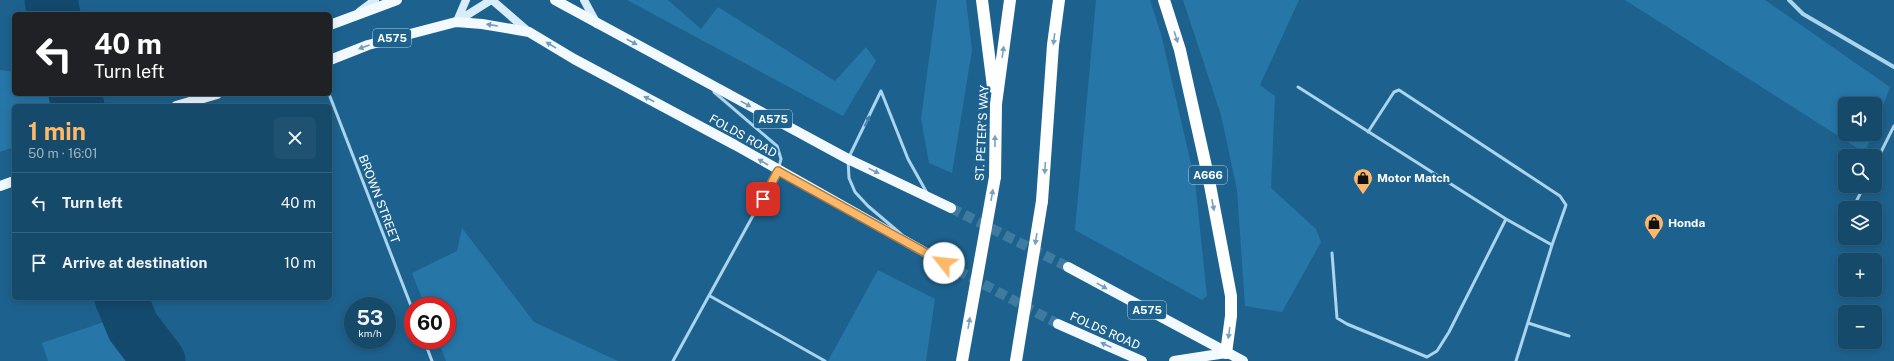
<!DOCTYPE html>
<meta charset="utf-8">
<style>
body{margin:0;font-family:"Public Sans",sans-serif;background:#1f5171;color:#f1f3f6;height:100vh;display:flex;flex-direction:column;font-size:15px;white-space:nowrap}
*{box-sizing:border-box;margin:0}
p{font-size:13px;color:#9eb3c1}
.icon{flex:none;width:22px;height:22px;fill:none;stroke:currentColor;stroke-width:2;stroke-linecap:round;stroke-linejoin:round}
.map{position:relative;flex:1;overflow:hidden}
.sheet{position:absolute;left:12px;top:104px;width:320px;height:196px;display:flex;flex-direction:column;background:#164a6b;border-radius:6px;box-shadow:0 2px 10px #0003,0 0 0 1px #35627e}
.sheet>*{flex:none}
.guide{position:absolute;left:12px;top:12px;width:320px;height:84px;border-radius:6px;box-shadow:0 2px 10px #0003,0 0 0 1px #35627e;background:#202124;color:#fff;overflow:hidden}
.fabs{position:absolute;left:1838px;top:97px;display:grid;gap:8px}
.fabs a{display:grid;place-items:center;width:44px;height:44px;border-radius:6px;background:#164a6b;box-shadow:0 2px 10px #0003,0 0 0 1px #35627e;font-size:20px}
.speed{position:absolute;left:344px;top:297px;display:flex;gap:8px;font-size:20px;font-weight:700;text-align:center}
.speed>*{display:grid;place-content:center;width:52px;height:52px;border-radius:50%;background:#164a6b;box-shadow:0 2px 10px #0003,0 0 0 1px #35627e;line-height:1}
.speed small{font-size:10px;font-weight:400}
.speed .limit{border:6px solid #d22;background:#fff;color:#111}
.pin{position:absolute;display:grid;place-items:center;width:34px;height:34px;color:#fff;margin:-17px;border-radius:8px;box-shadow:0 2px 6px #0006}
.me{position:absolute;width:44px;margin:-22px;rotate:299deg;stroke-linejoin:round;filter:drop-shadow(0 0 3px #0008)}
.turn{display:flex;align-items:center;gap:14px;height:84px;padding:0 16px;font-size:18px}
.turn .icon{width:52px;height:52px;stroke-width:2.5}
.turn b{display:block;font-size:28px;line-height:34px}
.round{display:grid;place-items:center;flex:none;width:42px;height:42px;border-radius:6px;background:#1f5171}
.headline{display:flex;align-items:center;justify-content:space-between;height:68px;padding:0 16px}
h1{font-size:24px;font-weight:700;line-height:30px;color:#fdb969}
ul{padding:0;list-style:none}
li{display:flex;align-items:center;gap:12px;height:60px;padding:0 16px;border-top:1px solid #35627e}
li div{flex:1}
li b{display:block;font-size:15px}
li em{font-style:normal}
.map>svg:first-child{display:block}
.green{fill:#2676a8}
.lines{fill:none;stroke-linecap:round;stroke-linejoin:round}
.river{stroke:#13496d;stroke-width:53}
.primary-tunnel{stroke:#3f7aa0;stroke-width:10;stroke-dasharray:10 5;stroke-linecap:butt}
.lane{stroke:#abd4ed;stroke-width:3}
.street{stroke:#abd4ed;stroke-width:4}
.secondary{stroke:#d8ecfa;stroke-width:8}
.primary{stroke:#f2f9ff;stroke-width:10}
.highway{stroke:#fff;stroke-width:12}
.highway-bridge{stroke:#fff;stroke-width:12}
.oneway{fill:#729ebc}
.oneway2{fill:#77a1bc}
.oneway3{fill:#407ea6}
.route-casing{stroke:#a47844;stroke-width:10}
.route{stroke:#fdb969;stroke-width:7}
.labels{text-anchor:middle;stroke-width:4;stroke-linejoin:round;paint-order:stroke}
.shield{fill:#1d628f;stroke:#bbd0dd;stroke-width:1}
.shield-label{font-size:11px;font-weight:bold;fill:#fff}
.street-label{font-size:12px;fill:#fff;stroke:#1d628f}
.poi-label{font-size:12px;font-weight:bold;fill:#fff;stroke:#1d628f;text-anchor:start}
</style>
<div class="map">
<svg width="1894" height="361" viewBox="0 0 1894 361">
<rect width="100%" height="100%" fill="#1d628f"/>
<path class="green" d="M627,0H668L701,29L718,7L835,81L866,47L876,61L843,116Z
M937,0H966L972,50L952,173L929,163L921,119Z
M1096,0H1150L1161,34L1195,181L1207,296L1202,300L1075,230Z
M1183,0H1299L1260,85L1275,96L1271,188L1316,229L1321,242L1282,312L1245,306L1237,190L1221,115Z
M1625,0H1765L1890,87L1875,127V104H1845V134H1872L1865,153Z
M0,70L14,72V94H83L76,106H14V147L0,152Z
M462,228L534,322L618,361H446L438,340H447V306H425L412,273L457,251Z
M878,270L935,299L926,361H828Z
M142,309L146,327L173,361H48L42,343Z"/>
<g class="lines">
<path class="river" d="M51,0L54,14
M75,94L78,106
M121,298L133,327L159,361"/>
<path class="primary-tunnel" d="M951,208L1068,267
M944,263L1058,324"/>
<path class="lane" d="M1298,87L1506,219L1552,245L1566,205L1560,196L1399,90L1394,92L1368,132
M881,91L848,159L849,178L855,192L868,206L901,234
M881,91L908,159L927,193
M714,92L777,146L781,159L779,167
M329,94L413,311
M1875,164L1894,126
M1853,208L1864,186
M1332,253L1337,318L1347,324L1427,357L1437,351L1449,332L1506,219
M710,296L825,361
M1528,323L1569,336
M424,340L432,361
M673,361L777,172
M1516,361L1552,245"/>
<path class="street" d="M1789,0L1803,14L1894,67"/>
<path class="secondary" d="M492,0L529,32
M584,0L597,24
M359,12L375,0
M457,21L466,0
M456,22L491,0"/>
<path class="primary" d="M555,0L848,159L951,208
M330,25L397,0
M330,60L368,45L456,22L482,24L529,32L574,59L735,145L944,263
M176,106L217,94
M0,186L14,181
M1068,267L1243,361
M1058,324L1142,361
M1174,361L1226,353"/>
<path class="highway" d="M982,0L993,87
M1164,0L1180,50L1209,180L1231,296V316L1226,353
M995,177L996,104L1010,0
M1042,201L1053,45L1059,0"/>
<path class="highway-bridge" d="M962,361L995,177
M1016,361L1042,201"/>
</g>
<defs><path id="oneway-solid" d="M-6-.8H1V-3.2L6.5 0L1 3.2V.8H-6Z"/></defs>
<g class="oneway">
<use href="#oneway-solid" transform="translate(492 25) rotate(-171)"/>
<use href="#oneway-solid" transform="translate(632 42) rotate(28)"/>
<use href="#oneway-solid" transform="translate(551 45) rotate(-149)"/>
<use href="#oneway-solid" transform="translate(364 47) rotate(160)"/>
<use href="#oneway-solid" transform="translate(649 99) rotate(-152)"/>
<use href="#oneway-solid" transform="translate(746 104) rotate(29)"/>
<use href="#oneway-solid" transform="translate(763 162) rotate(-150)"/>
<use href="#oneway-solid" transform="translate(874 171) rotate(26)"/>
<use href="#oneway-solid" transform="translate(1102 286) rotate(29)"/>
<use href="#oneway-solid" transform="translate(1106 345) rotate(-156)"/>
</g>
<g class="oneway2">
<use href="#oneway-solid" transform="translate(1176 37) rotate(72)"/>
<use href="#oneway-solid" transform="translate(1054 39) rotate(97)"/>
<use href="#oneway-solid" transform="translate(1003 52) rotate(-82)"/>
<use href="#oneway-solid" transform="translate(995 141) rotate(-90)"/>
<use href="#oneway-solid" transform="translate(1045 168) rotate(94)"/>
<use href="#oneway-solid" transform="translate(992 195) rotate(-80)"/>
<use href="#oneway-solid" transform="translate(1213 205) rotate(79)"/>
<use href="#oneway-solid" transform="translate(1036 239) rotate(99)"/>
<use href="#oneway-solid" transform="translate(969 323) rotate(-80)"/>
<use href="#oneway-solid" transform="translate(1229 333) rotate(98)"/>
</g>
<use class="oneway3" href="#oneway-solid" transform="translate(867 121) rotate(-64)"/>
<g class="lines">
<defs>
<path id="route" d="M763,199L778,171L944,263"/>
</defs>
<use href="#route" class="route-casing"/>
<use href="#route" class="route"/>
</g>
<defs>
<symbol id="shop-pin" viewBox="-11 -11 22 30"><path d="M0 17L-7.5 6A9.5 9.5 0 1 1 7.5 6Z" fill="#fdb969" stroke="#1d628f"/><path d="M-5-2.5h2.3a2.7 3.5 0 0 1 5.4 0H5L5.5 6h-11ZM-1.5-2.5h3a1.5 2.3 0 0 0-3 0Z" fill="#111"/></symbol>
</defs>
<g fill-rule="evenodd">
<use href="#shop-pin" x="1352" y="167" width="22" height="30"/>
<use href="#shop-pin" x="1643" y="212" width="22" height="30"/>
</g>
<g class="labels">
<g class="shield">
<rect x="373" y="29" width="38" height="18" rx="3"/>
<rect x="754" y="110" width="38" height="18" rx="3"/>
<rect x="1189" y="166" width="38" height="18" rx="3"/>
<rect x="1128" y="301" width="38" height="18" rx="3"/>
</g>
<g class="shield-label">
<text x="392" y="42">A575</text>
<text x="773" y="123">A575</text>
<text x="1208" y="179">A666</text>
<text x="1147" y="314">A575</text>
</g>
<g class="street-label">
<text transform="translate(982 133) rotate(-87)" y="4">ST. PETER'S WAY</text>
<text transform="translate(743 136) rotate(29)" y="4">FOLDS ROAD</text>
<text transform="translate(379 199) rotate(69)" y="4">BROWN STREET</text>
<text transform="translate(1105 331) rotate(24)" y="4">FOLDS ROAD</text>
</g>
<g class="poi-label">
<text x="1377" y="182">Motor Match</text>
<text x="1668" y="227">Honda</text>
</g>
</g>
</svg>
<div class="fabs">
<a><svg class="icon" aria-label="sound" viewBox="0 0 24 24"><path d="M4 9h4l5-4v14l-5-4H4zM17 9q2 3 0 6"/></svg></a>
<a><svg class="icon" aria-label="search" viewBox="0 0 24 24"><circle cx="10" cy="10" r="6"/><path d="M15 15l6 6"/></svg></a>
<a><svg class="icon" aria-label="layers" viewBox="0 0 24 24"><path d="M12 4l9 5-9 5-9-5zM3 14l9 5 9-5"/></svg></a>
<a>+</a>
<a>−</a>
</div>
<div class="speed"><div>53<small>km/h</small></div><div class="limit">60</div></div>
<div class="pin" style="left:763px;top:199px;background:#d93025"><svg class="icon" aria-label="arrive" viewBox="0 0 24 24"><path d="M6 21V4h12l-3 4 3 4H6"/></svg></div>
<svg class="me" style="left:944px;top:263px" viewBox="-20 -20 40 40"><circle r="19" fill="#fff"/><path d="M0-13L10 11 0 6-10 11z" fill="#fdb969"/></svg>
<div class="guide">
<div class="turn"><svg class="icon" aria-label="left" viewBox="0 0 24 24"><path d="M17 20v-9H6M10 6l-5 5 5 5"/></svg><div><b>40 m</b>Turn left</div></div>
</div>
<section class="sheet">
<div class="headline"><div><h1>1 min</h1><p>50 m · 16:01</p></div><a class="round"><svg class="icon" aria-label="close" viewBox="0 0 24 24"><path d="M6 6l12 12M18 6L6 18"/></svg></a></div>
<ul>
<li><svg class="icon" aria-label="left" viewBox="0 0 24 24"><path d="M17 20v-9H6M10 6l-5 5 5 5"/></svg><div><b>Turn left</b></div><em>40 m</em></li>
<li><svg class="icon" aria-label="arrive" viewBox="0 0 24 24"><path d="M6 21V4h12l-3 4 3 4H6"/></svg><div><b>Arrive at destination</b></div><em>10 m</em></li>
</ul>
</section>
</div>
